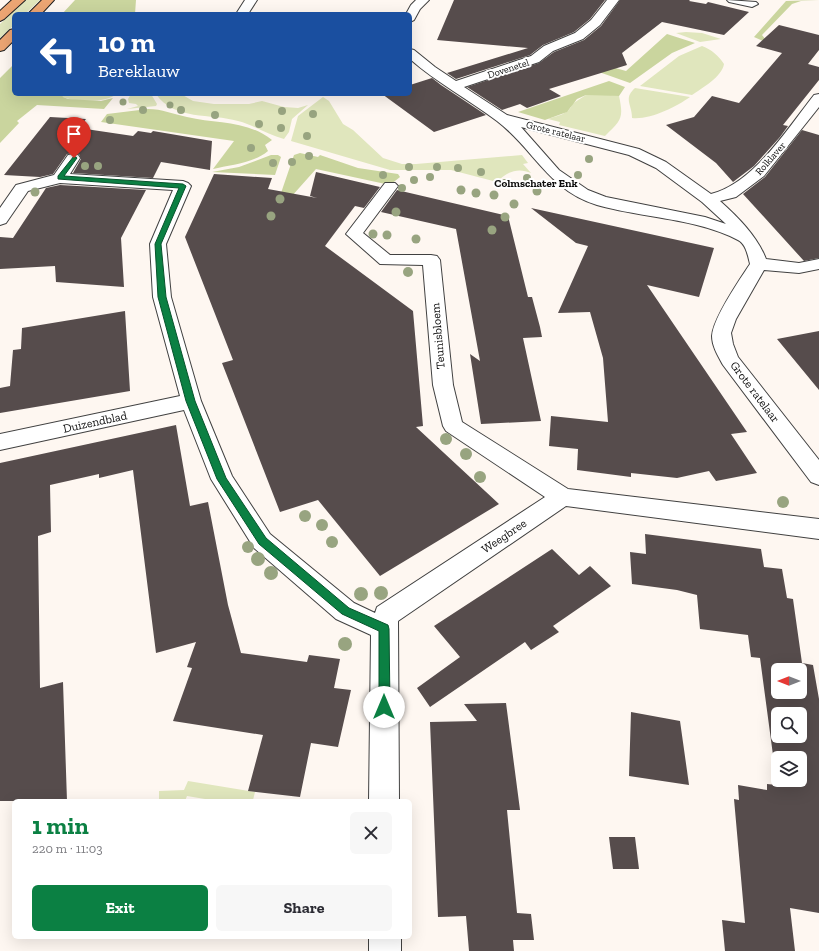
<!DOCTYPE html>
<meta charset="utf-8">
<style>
body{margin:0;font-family:"Zilla Slab",serif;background:#f7f7f7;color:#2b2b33;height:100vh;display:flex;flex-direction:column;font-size:15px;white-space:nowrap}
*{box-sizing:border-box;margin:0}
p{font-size:13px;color:#7c7c81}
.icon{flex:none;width:22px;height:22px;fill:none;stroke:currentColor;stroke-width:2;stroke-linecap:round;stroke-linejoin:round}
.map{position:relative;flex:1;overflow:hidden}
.side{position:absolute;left:12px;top:799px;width:400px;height:140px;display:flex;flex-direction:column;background:#fff;border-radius:6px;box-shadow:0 4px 16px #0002}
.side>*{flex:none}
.banner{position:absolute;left:12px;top:12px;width:400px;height:84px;border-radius:6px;box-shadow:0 4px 16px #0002;background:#1a4fa0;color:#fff;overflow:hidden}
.needle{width:26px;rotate:270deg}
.controls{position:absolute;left:771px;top:663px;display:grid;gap:8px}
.controls a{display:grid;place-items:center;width:36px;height:36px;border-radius:6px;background:#fff;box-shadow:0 4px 16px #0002;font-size:20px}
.pin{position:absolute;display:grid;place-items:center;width:34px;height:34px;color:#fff;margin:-41px -17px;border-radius:50% 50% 50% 0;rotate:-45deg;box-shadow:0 0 4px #0007}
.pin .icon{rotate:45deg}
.me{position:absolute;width:44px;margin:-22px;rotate:0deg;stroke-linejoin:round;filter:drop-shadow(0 0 3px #0008)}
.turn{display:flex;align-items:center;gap:14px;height:84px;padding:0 20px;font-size:18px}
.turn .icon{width:52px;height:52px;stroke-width:2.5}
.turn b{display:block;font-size:28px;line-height:34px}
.round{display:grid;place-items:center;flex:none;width:42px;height:42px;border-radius:6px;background:#f7f7f7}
.headline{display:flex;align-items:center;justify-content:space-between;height:68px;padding:0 20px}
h1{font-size:24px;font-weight:700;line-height:30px;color:#0b8043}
.button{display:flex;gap:8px;margin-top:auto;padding:8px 20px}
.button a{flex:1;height:46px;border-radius:6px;background:#0b8043;color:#fff;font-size:16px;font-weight:700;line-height:46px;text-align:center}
.button a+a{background:#f7f7f7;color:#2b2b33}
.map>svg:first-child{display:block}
.green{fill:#e0e6bd}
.forest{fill:#cad59e}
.building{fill:#564c4c;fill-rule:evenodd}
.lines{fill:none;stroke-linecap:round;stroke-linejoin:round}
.street-casing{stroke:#414141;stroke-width:2}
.primary-casing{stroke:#1f1f1f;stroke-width:2}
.street{fill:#fff;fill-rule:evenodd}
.primary{fill:#eca573;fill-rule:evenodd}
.tree{fill:#98a480}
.route{fill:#0b8043;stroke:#07532c}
.labels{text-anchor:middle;stroke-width:4;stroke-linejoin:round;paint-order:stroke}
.far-street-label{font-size:10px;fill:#0e0e0e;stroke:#fff}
.far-neighbourhood-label{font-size:11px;font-weight:bold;fill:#0e0e0e;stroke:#fff}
.street-label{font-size:12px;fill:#0e0e0e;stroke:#fff}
</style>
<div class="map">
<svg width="819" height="951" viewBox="0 0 819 951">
<rect width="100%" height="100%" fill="#fef7f1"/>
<path class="green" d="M26,0H40L25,14H14V25L0,38V24Z
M686,32L702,33L721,39L700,42L676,33Z
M702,46C712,50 718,55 724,64C722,77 702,88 692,95L640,86L679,56Z
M635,88L690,97C676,107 650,120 632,118C632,104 623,99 635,88Z
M62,94H116C108,103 74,102 63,97Z
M131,94H151L157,104L156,106L127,109L138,106L136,104L129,103L128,99Z
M156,94H181L193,101L214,104H249L262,101L284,107L298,108L308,105L292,119L289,132L284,139C268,135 254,125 238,121C211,113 174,121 156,94Z
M602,94L619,96C624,119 621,120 605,136L559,125L560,122L548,119C556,116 570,114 572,104L586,95Z
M323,97L329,101L343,124L353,130L383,158L402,164H416L522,155L528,163L523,164L531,173C518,167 506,172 497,182L451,170H390L291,141L298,116Z
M188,781L255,792L253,800L256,801H217L187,796L185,801H148L159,799V791L184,790Z"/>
<path class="forest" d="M75,0H136L135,14H62Z
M819,0L801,1L792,4L762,35L766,40L763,41L754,37L786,1Z
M667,34L695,43L672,53L630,83L599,72L580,58L626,71Z
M14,64V94H62L63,97L68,99L101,101L113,98L104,109L37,105L17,121L19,123L0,143V78Z
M609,81L625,87L619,96L586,95L577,99L567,112L545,120L518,112Z
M148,109C162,109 173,114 187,117C216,124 247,120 272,140L265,145L268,151C254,163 230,165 213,169L234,141L101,122L107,114Z
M300,153L318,157L320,155L358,168L398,174L400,177L390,185L316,169L267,224L281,193L294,155Z
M271,155H278L281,157L275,175L212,172L239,167Z"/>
<path class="building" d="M454,0H605L590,19L574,32L543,45L530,55L456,79L447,73L528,48L437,40Z
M620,0H690L689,1L706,4L708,2L749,12L724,35L662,22L622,53L627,65L549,89L561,96L527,108L520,104L502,110L467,87L539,63L554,52L584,40L601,26Z
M779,25L819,35V50L808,64L819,67V80L783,125L788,126L780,137L754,166L733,182L716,163L666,125L694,117L712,96L739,103L782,53L756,46Z
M432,78L441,85L486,115L434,132L382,94H410V85Z
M50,117L86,119L79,128L133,136L138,131L151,133L153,131L212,141L210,170L161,162L153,178L73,173L81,159L79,154L73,153L67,154L53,174L40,177L4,175Z
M802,130L819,135V258L804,261L743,194L765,177Z
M316,172L380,187L364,208L355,206L325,246L413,311L423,426L416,427L499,504L380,576L318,500L280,512L222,363L233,360L185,237L214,174L272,178L268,189L317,198L310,196Z
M60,185L146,190L121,238L124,287L56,282L55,266L0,269V237L13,238L46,188Z
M397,190L508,216L528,297H532L540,327L542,337L523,338L541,421L481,424L470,354L480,361L456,229L381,212Z
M531,208L714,248L699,297L647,285L747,432L731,434L757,473L716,481L709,471L677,478L631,473V477L577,470L578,449L549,446L551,416L608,422L603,358L590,312L558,313L588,246L576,243Z
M125,311L130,391L0,413V388L10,386L13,350L21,349L22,328Z
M819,331V390L777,339Z
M176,425L190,506L208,502L228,605L241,653L307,662L309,655L340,659L334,688L351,690L338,747L311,743L300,797L248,791L263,735L173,721L192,668L187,667L196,642L156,653L133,470L99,478V474L50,485L51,532L38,536L40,688L63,682L67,801H0V463Z
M645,534L761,549L764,567L782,569L787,598L793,599L802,663L813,665L819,699V913L790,908L795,951H725L722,920L745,923L734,799L739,800L738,785L767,790V784L777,785L760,658L751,657L748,635L700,629L697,595L677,590L632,584L630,552L646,554ZM778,670H800V692H778ZM778,714H800V736H778ZM778,758H800V780H778Z
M552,549L579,575L590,566L611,586L553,626L559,632L531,650L525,642L430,707L417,688L460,657L434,626Z
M506,703L520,810H507L517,913L531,914L534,940H513L514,951H469L466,916L438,917L430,722L477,721L464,704Z
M631,712L680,721L689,785L629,776Z
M609,837H635L639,869H613Z"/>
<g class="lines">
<defs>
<path id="street" d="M245,0H257L248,14H236Z
M416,0H429L420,9L414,20L410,22V14H406L411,5Z
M607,0H619L600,25L583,39L553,51L539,62L464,87L507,115L639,149L666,162L711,194C753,184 788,128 814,95L819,94V107L764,176L736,197L720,201C738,217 757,236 766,259L799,263L819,259V269L799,273L764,270L736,319L731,333L733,344L738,357L819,460V485L811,482L723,365C718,356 712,346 712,336C713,318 740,279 750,264C748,256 746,244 738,240C696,218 642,218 597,205C548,190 534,149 497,121C468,99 437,83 410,59V49L414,50L435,67L456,81L531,56L544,46L575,33L591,20ZM521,127L629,155L656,168L702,202L726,224L705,217L606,197L588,190L559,170Z
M727,0L756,2L758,4L752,7L729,2Z
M73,154L78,155L80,158L70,174L183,181L188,183L191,186L166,244L171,297L201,401L232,476L270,534L354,603L375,613L377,607L545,497L446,431L443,426L433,385L423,265L380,264L346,234L385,183H395L398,186L363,233L390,255H431L437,256L440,260L453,385L462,422L568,489L819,519V539L566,506L398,621L399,801H369L371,635L336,619L254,548L211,479L184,410L0,450V434L180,396L153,297L150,244L173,190L60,183L28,191L6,223L0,225V208L16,185L54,175L68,155Z
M369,937H401V951H369Z"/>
<path id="primary" d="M12,0H25L4,19L0,21V11Z
M42,0H54L41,14H28Z
M14,29V40L4,50L0,51V40L10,30Z"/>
</defs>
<use href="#street" class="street-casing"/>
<use href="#primary" class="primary-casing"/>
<use href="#street" class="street"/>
<use href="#primary" class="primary"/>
</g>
<g class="tree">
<circle cx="123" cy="102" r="3.5"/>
<circle cx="170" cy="105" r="3.5"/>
<circle cx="143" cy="110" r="4"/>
<circle cx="181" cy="110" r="4"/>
<circle cx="282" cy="111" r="4"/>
<circle cx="313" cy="114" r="4"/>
<circle cx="215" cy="115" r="4"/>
<circle cx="110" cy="120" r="4"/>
<circle cx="259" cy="124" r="4"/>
<circle cx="281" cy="128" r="4"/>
<circle cx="307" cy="136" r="4"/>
<circle cx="251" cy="148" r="4"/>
<circle cx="309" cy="156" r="4"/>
<circle cx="589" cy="159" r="4"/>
<circle cx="292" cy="162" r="4"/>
<circle cx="273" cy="163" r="4"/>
<circle cx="85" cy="166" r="4"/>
<circle cx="98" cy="166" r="4"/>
<circle cx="409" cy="167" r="4"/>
<circle cx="437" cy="167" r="4"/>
<circle cx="458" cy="168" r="4"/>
<circle cx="481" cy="172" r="4"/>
<circle cx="383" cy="175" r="4"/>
<circle cx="578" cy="175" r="4"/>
<circle cx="430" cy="177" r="4"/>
<circle cx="527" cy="178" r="4"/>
<circle cx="414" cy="180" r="4"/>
<circle cx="505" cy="183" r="4"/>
<circle cx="402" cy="188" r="4"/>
<circle cx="461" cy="190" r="4.5"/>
<circle cx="537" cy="191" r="4.5"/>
<circle cx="35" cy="192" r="4.5"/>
<circle cx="476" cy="193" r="4.5"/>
<circle cx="494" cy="195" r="4.5"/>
<circle cx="280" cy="199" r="4.5"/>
<circle cx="514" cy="204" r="4.5"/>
<circle cx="396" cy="212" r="4.5"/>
<circle cx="271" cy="216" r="4.5"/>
<circle cx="505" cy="217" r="4.5"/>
<circle cx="492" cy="230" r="4.5"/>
<circle cx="373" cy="234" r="4.5"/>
<circle cx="387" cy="235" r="4.5"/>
<circle cx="416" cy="239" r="4.5"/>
<circle cx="408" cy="272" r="5"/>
<circle cx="446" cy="439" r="6"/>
<circle cx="466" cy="454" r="6"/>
<circle cx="480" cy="477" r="6"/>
<circle cx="783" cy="502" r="6"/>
<circle cx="305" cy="516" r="6"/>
<circle cx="322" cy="525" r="6"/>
<circle cx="332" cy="542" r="6"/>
<circle cx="248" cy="547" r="6"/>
<circle cx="258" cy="559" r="7"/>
<circle cx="271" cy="573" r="7"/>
<circle cx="381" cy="593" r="7"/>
<circle cx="361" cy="594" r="7"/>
<circle cx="345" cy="644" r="7"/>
</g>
<path class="route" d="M74,156L77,158L64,176L183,184L186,186L161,244L166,297L195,401L226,478L266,538L349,608L388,625L389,629L390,707L388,711L384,712L380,711L379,707V631L342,614L259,544L217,479L186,401L158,297L155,244L179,188L58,179V176Z"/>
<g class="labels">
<g class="far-street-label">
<text transform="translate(508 68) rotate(-18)" y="4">Dovenetel</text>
<text transform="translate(556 131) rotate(14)" y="4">Grote ratelaar</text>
<text transform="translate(770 158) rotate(-49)" y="4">Rolklaver</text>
</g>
<g class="far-neighbourhood-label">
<text x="536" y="187">Colmschater Enk</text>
</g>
<g class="street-label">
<text transform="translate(438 336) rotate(-95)" y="4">Teunisbloem</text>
<text transform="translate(755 392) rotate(53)" y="4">Grote ratelaar</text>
<text transform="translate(95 422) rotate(-12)" y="4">Duizendblad</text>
<text transform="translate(504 536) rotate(-34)" y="4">Weegbree</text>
</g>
</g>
</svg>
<div class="controls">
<a><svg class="needle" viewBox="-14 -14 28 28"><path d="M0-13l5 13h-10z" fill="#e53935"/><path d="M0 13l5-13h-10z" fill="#7c7c81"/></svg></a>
<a><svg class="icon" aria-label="search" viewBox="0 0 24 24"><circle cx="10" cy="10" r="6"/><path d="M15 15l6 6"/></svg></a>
<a><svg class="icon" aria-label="layers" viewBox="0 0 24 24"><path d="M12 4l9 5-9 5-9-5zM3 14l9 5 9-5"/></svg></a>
</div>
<div class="pin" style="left:74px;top:158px;background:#d93025"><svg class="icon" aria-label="arrive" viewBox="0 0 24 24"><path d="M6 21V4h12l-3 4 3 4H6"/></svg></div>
<svg class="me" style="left:384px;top:707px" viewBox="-20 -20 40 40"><circle r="19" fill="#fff"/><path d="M0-13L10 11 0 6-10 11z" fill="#0b8043"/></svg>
<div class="banner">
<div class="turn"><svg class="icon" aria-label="left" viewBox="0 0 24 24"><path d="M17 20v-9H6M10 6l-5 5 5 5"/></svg><div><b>10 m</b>Bereklauw</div></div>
</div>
<section class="side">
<div class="headline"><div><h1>1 min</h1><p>220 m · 11:03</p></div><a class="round"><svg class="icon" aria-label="close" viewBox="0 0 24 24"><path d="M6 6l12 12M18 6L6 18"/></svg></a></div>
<div class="button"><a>Exit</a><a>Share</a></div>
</section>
</div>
